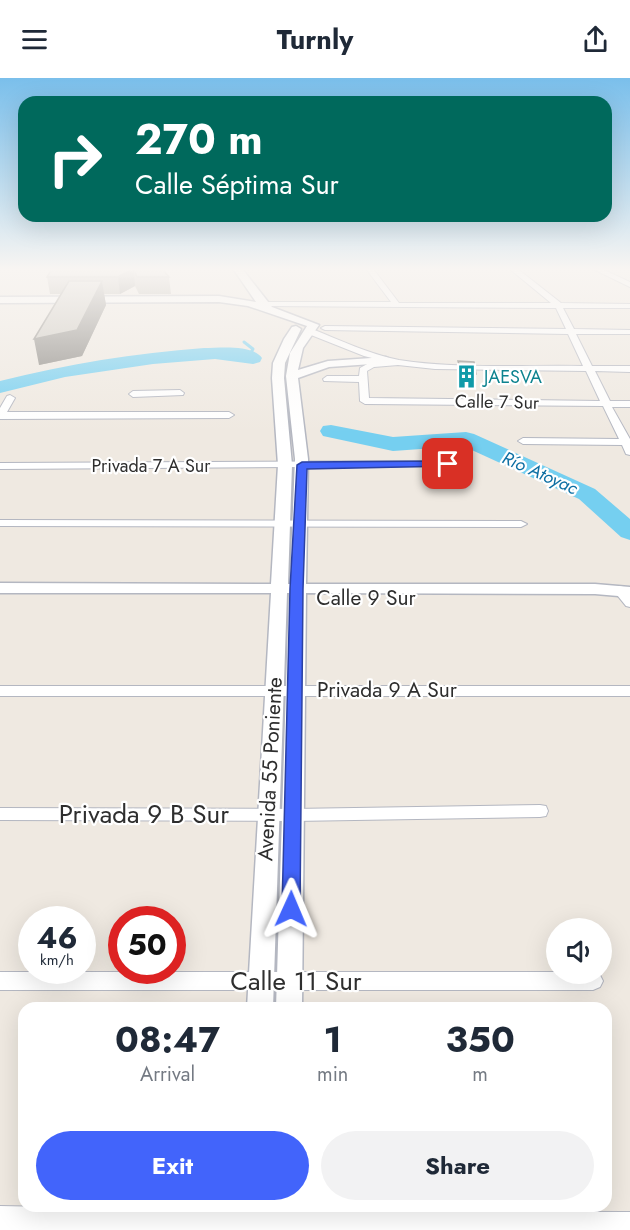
<!DOCTYPE html>
<meta charset="utf-8">
<style>
body{margin:0;font-family:Jost,sans-serif;background:#f2f2f3;color:#1f2937;height:100vh;display:flex;flex-direction:column;font-size:22px;white-space:nowrap}
*{box-sizing:border-box;margin:0}
p{font-size:20px;color:#747a83}
.icon{flex:none;width:33px;height:33px;fill:none;stroke:currentColor;stroke-width:2;stroke-linecap:round;stroke-linejoin:round}
.map{position:relative;flex:1;overflow:hidden}
.side{position:absolute;left:18px;top:924px;width:594px;height:210px;display:flex;flex-direction:column;background:#fff;border-radius:18px;box-shadow:0 6px 24px #0002}
.side>*{flex:none}
.guide{position:absolute;left:18px;top:18px;width:594px;height:126px;border-radius:18px;box-shadow:0 6px 24px #0002;background:#00695c;color:#fff;overflow:hidden}
.controls{position:absolute;left:546px;top:840px;display:grid;gap:12px}
.controls a{display:grid;place-items:center;width:66px;height:66px;border-radius:50%;background:#fff;box-shadow:0 6px 24px #0002;font-size:30px}
.speed{position:absolute;left:18px;top:828px;display:flex;gap:12px;font-size:30px;font-weight:700;text-align:center}
.speed>*{display:grid;place-content:center;width:78px;height:78px;border-radius:50%;background:#fff;box-shadow:0 6px 24px #0002;line-height:1}
.speed small{font-size:15px;font-weight:400}
.speed .limit{border:9px solid #d22;background:#fff;color:#111}
.pin{position:absolute;display:grid;place-items:center;width:51px;height:51px;color:#fff;margin:-26px;border-radius:12px;box-shadow:0 3px 9px #0006}
.me{position:absolute;width:66px;margin:-33px;rotate:1deg;stroke-linejoin:round;filter:drop-shadow(0 0 4px #0008)}
.turn{display:flex;align-items:center;gap:21px;height:126px;padding:0 18px;font-size:27px}
.turn .icon{width:78px;height:78px;stroke-width:2.5}
.turn b{display:block;font-size:42px;line-height:51px}
.eta{display:flex;justify-content:space-evenly;align-items:center;height:102px;text-align:center}
.eta b{font-size:36px;font-weight:700;line-height:42px}
.primary-button{display:flex;gap:12px;margin-top:auto;padding:12px 18px}
.primary-button a{flex:1;height:69px;border-radius:36px;background:#4264fb;color:#fff;font-size:24px;font-weight:700;line-height:69px;text-align:center}
.primary-button a+a{background:#f2f2f3;color:#1f2937}
header{display:flex;justify-content:space-between;align-items:center;height:78px;padding:0 18px;background:#fff;font-size:27px;font-weight:700}
.map>svg:first-child{display:block}
.lines{fill:none;stroke-linecap:round;stroke-linejoin:round}
.stream{stroke:#75cff0;stroke-width:3}
.river{fill:#75cff0;fill-rule:evenodd}
.street-casing{stroke:#b4b7c1;stroke-width:2}
.secondary-casing{stroke:#b4b7c1;stroke-width:3}
.street{fill:#fff;fill-rule:evenodd}
.secondary{fill:#fff;fill-rule:evenodd}
.wall{fill:#afaba4}
.shaded-wall{fill:#8e8b86}
.building{fill:#cbc7bf;stroke:#8e8b86;stroke-width:1.5}
.route{fill:#4264fb;stroke:#2b41a3;stroke-width:1.5}
.labels{text-anchor:middle;stroke-width:4.5;stroke-linejoin:round;paint-order:stroke}
.far-culture-label{font-size:18px;fill:#0d838f;stroke:#fff;text-anchor:start}
.far-street-label{font-size:18px;fill:#2e2e2e;stroke:#fff}
.far-water-label{font-size:18px;font-style:italic;fill:#0d6fa3;stroke:#fff}
.street-label{font-size:21px;fill:#2e2e2e;stroke:#fff}
.near-street-label{font-size:26px;fill:#2e2e2e;stroke:#fff}
</style>
<header><svg class="icon" aria-label="menu" viewBox="0 0 24 24"><path d="M4 6h16M4 12h16M4 18h16"/></svg>Turnly<svg class="icon" aria-label="share" viewBox="0 0 24 24"><path d="M12 15V3M7 8l5-5 5 5M5 13v7h14v-7"/></svg></header>
<div class="map">
<svg width="630" height="1152" viewBox="0 0 630 1152">
<rect width="100%" height="100%" fill="#efe9e1"/>
<g class="lines">
<path class="stream" d="M244,264L253,271L249,278"/>
<path class="river" d="M204,270C220,270 252,266 262,280L260,284L253,286L215,281L153,286L65,299L0,315V303C67,286 135,275 204,270Z
M331,347L393,359L466,354L474,356L595,411L630,441V462L621,459L579,421L463,368L393,373L323,358L320,353L323,348Z"/>
<defs>
<path id="street" d="M367,192H374L399,225H551L511,192H519L561,225L630,226V230H563L574,251L630,252V256H576L592,288H630V294L595,293L610,323H630V329H612L630,361V377L626,376L622,367L523,366L518,363L523,360L619,361L603,328L365,326L360,323L359,304L324,303L323,301L327,298H359L360,290L369,285L384,283L364,278L306,255V251H312C340,262 369,276 399,282C456,291 525,287 583,288L568,256L325,252L321,250L325,248L566,251L556,230L263,228L259,226L263,224H391ZM398,287L435,291L586,293L600,323L369,320L367,293L374,289Z
M595,192H604L630,204V209Z
M180,312L184,315L183,317L133,319L129,316L133,313Z
M10,317L15,320L7,334H229L234,337L229,340L0,341V330L7,318Z
M448,383L452,384V388L0,391V385Z
M0,442L521,443L527,446L521,449L0,448Z
M619,508L623,509L630,517V529L626,528L613,512Z
M0,608H630V618H0Z
M540,727L546,728L548,733L546,738L540,739L293,743L0,742V730L293,731Z
M0,894H556L597,896L600,897L603,903L600,909L593,912H0Z
M0,1128L251,1133L630,1134V1152H0Z"/>
<path id="secondary" d="M234,192H243L272,229L319,247L303,270L298,292L328,283L386,279L392,282L386,285L329,289L298,300L308,381L306,506H595L630,509V519L595,516L306,515L302,930H276L289,515H287L273,930H247L271,515H0V505L271,506L278,387L272,300L273,285L284,261L292,249L296,248L301,251L285,285L284,300L292,387L288,506H290L295,381L286,298L290,275L307,248L248,228L219,224L0,225V219L219,218L256,224Z
M236,1128H266V1152H234Z
M271,1128H301V1152H269Z"/>
</defs>
<use href="#street" class="street-casing"/>
<use href="#secondary" class="secondary-casing"/>
<use href="#street" class="street"/>
<use href="#secondary" class="secondary"/>
</g>
<path class="wall" d="M51,192H165V194L169,199L171,216H139L135,208L120,216H104L106,227L82,278L39,287L61,216H50L47,199Z
M458,283L476,296L475,306H461L457,294Z"/>
<path class="shaded-wall" d="M130,192H134L135,208L120,216L118,199Z
M102,203L106,227L82,278L39,287L34,261Z"/>
<path class="building" d="M51,192H130L118,199H47Z
M134,192H163L169,199H137Z
M69,203H102L77,252L34,261Z
M458,283L474,284L476,296L462,295Z"/>
<linearGradient id="sky" x2="0" y2="1"><stop stop-color="#7abfeb"/><stop offset="0.54" stop-color="#f8f5f2"/><stop offset="1" stop-color="#f8f5f2" stop-opacity="0"/></linearGradient>
<rect width="630" height="354" fill="url(#sky)"/>
<path class="route" d="M448,383L453,386L451,388L307,391L303,511L300,831L298,837L291,839L285,837L282,831L290,511L297,387L302,384Z"/>
<defs>
<symbol id="building-bare" viewBox="-9 -9 18 18"><path d="M-4-6H4V6H1V3H-1V6H-4ZM-2.5-4.3h1.7v1.8h-1.7ZM.8-4.3h1.7v1.8H.8ZM-2.5-1h1.7V.8h-1.7ZM.8-1h1.7V.8H.8Z" fill="#0f9aa8" stroke="#fff" stroke-width="2.5" paint-order="stroke"/></symbol>
</defs>
<g fill-rule="evenodd">
<use href="#building-bare" x="450" y="282" width="33" height="33"/>
</g>
<g class="labels">
<g class="far-culture-label">
<text x="484" y="305">JAESVA</text>
</g>
<g class="far-street-label">
<text transform="translate(497 324) rotate(1)" y="6">Calle 7 Sur</text>
<text x="151" y="394">Privada 7 A Sur</text>
</g>
<g class="far-water-label">
<text transform="translate(540 395) rotate(24)" y="6">Río Atoyac</text>
</g>
<g class="street-label">
<text x="366" y="527">Calle 9 Sur</text>
<text x="387" y="619">Privada 9 A Sur</text>
<text transform="translate(270 691) rotate(-87)" y="7">Avenida 55 Poniente</text>
</g>
<g class="near-street-label">
<text x="144" y="745">Privada 9 B Sur</text>
<text x="296" y="912">Calle 11 Sur</text>
</g>
</g>
</svg>
<div class="controls">
<a><svg class="icon" aria-label="sound" viewBox="0 0 24 24"><path d="M4 9h4l5-4v14l-5-4H4zM17 9q2 3 0 6"/></svg></a>
</div>
<div class="speed"><div>46<small>km/h</small></div><div class="limit">50</div></div>
<div class="pin" style="left:448px;top:386px;background:#d93025"><svg class="icon" aria-label="arrive" viewBox="0 0 24 24"><path d="M6 21V4h12l-3 4 3 4H6"/></svg></div>
<svg class="me" style="left:291px;top:831px" viewBox="-20 -20 40 40"><path d="M0-17L14 15 0 8-14 15z" fill="#4264fb" stroke="#fff" stroke-width="4"/></svg>
<div class="guide">
<div class="turn"><svg class="icon" aria-label="right" viewBox="0 0 24 24"><path d="M7 20v-9h11M14 6l5 5-5 5"/></svg><div><b>270 m</b>Calle Séptima Sur</div></div>
</div>
<section class="side">
<div class="eta">
<div><b>08:47</b><p>Arrival</p></div>
<div><b>1</b><p>min</p></div>
<div><b>350</b><p>m</p></div>
</div>
<div class="primary-button"><a>Exit</a><a>Share</a></div>
</section>
</div>
